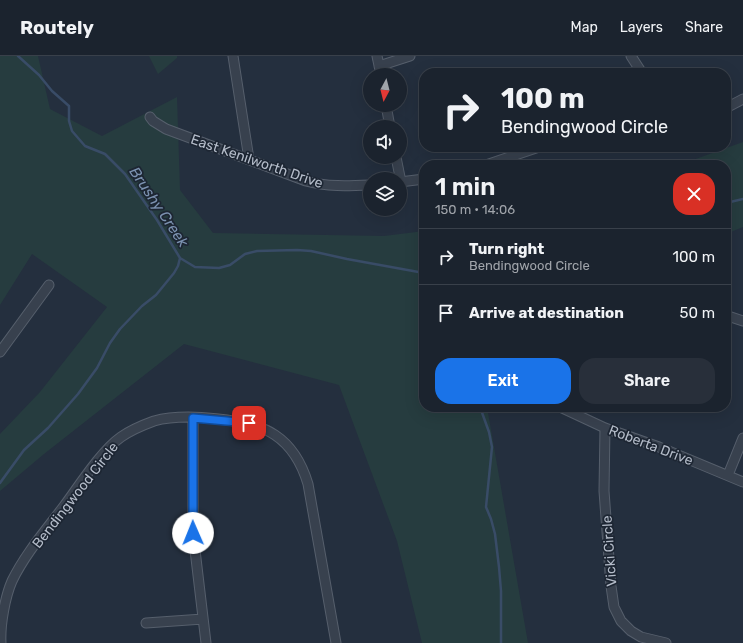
<!DOCTYPE html>
<meta charset="utf-8">
<style>
body{margin:0;font-family:Rubik,sans-serif;background:#282f3a;color:#f1f3f6;height:100vh;display:flex;flex-direction:column;font-size:15px;white-space:nowrap}
*{box-sizing:border-box;margin:0}
p{font-size:13px;color:#a0a4aa}
.icon{flex:none;width:22px;height:22px;fill:none;stroke:currentColor;stroke-width:2;stroke-linecap:round;stroke-linejoin:round}
.map{position:relative;flex:1;overflow:hidden}
.panel{position:absolute;left:419px;top:104px;width:312px;height:252px;display:flex;flex-direction:column;background:#1b232e;border-radius:16px;box-shadow:0 4px 16px #0002,0 0 0 1px #39404a}
.panel>*{flex:none}
.hud{position:absolute;left:419px;top:12px;width:312px;height:84px;border-radius:16px;box-shadow:0 4px 16px #0002,0 0 0 1px #39404a;background:#1b232e;color:#f1f3f6;overflow:hidden}
.needle{width:26px;rotate:187deg}
.tools{position:absolute;left:363px;top:12px;display:grid;gap:8px}
.tools a{display:grid;place-items:center;width:44px;height:44px;border-radius:50%;background:#1b232e;box-shadow:0 4px 16px #0002,0 0 0 1px #39404a;font-size:20px}
.pin{position:absolute;display:grid;place-items:center;width:34px;height:34px;color:#fff;margin:-17px;border-radius:8px;box-shadow:0 2px 6px #0006}
.me{position:absolute;width:44px;margin:-22px;rotate:359deg;stroke-linejoin:round;filter:drop-shadow(0 0 3px #0008)}
.turn{display:flex;align-items:center;gap:14px;height:84px;padding:0 16px;font-size:18px}
.turn .icon{width:52px;height:52px;stroke-width:2.5}
.turn b{display:block;font-size:28px;line-height:34px}
.round{display:grid;place-items:center;flex:none;width:42px;height:42px;border-radius:16px;background:#282f3a}
.overview{display:flex;align-items:center;justify-content:space-between;height:68px;padding:0 16px}
h1{font-size:24px;font-weight:600;line-height:30px}
.button{display:flex;gap:8px;margin-top:auto;padding:8px 16px}
.button a{flex:1;height:46px;border-radius:16px;background:#1a73e8;color:#fff;font-size:16px;font-weight:600;line-height:46px;text-align:center}
.button a+a{background:#282f3a;color:#f1f3f6}
ul{padding:0;list-style:none}
li{display:flex;align-items:center;gap:12px;height:56px;padding:0 16px;border-top:1px solid #39404a}
li div{flex:1}
li b{display:block;font-size:15px}
li em{font-style:normal}
header{display:flex;align-items:center;gap:24px;box-sizing:border-box;height:56px;padding:0 20px;background:#1b232e;border-bottom:1px solid #39404a}
header strong{font-size:19px}
nav{display:flex;gap:22px;margin-inline-start:auto;font-size:14px}
.map>svg:first-child{display:block}
.green{fill:#263c3f}
.lines{fill:none;stroke-linecap:round;stroke-linejoin:round}
.stream{stroke:#394c67;stroke-width:2.5}
.minor-casing{stroke:#565f6c;stroke-width:11}
.minor{stroke:#38414e;stroke-width:9}
.route-casing{stroke:#114b97;stroke-width:10}
.route{stroke:#1a73e8;stroke-width:7}
.labels{text-anchor:middle;stroke-width:3.5;stroke-linejoin:round;paint-order:stroke}
.street-label{font-size:14px;fill:#b4bcc9;stroke:#1d2633}
.water-label{font-size:15px;font-style:italic;fill:#7c92b1;stroke:#1d2633}
</style>
<header>
<strong>Routely</strong>
<nav><a>Map</a><a>Layers</a><a>Share</a></nav>
</header>
<div class="map">
<svg width="743" height="587" viewBox="0 0 743 587">
<rect width="100%" height="100%" fill="#242f3e"/>
<path class="green" d="M0,0H38L50,53L102,80L177,41L180,134L213,177L384,180L424,175V351H487L528,587H422L397,485L339,329L184,288L44,398L0,435V378L40,336L107,251L32,198L0,249Z
M149,0H177V2L158,18Z
M743,86V171L726,178V109H679Z"/>
<g class="lines">
<path class="stream" d="M18,0L39,19L52,35L69,50V65L72,75L85,90L105,98L125,118L157,164L180,202L195,211L219,212L230,209L245,198L257,195L297,194L311,195L347,203L424,217
M726,147L743,143
M480,351L489,376L492,391L486,451L491,463L495,478L499,511L501,535V587
M0,427L24,394L48,372L78,338L97,312L110,287L120,273L142,250L156,239L174,217L178,210L180,202"/>
<defs>
<path id="minor" d="M233,0L249,103
M377,0L381,19
M631,0L642,17
M379,10L410,0
M386,49L390,71
M726,52L743,43
M150,61L153,65L166,73L306,125C327,131 348,130 370,129
M396,101L401,126
M486,109L539,91
M400,126L424,123
M726,261L728,260L743,265
M0,296L49,229
M560,351L605,372L659,391L743,426
M193,362V477L206,587
M605,372L604,435L611,530L614,551L621,565L631,575L641,581L666,587
M728,419L743,382
M146,567L203,563
M1,587C0,569 5,541 12,525C25,498 46,474 64,450C79,430 101,395 121,381C131,374 143,369 154,365C183,357 250,362 275,379C293,391 302,408 308,428L336,587"/>
</defs>
<use href="#minor" class="minor-casing"/>
<use href="#minor" class="minor"/>
</g>
<g class="lines">
<defs>
<path id="route" d="M193,477V362L249,367"/>
</defs>
<use href="#route" class="route-casing"/>
<use href="#route" class="route"/>
</g>
<g class="labels">
<g class="street-label">
<text transform="translate(257 105) rotate(19)" y="5">East Kenilworth Drive</text>
<text transform="translate(651 389) rotate(21)" y="5">Roberta Drive</text>
<text transform="translate(75 439) rotate(-52)" y="5">Bendingwood Circle</text>
<text transform="translate(609 495) rotate(-94)" y="5">Vicki Circle</text>
</g>
<g class="water-label">
<text transform="translate(159 151) rotate(56)" y="5">Brushy Creek</text>
</g>
</g>
</svg>
<div class="tools">
<a><svg class="needle" viewBox="-14 -14 28 28"><path d="M0-13l5 13h-10z" fill="#e53935"/><path d="M0 13l5-13h-10z" fill="#a0a4aa"/></svg></a>
<a><svg class="icon" aria-label="sound" viewBox="0 0 24 24"><path d="M4 9h4l5-4v14l-5-4H4zM17 9q2 3 0 6"/></svg></a>
<a><svg class="icon" aria-label="layers" viewBox="0 0 24 24"><path d="M12 4l9 5-9 5-9-5zM3 14l9 5 9-5"/></svg></a>
</div>
<div class="pin" style="left:249px;top:367px;background:#d93025"><svg class="icon" aria-label="arrive" viewBox="0 0 24 24"><path d="M6 21V4h12l-3 4 3 4H6"/></svg></div>
<svg class="me" style="left:193px;top:477px" viewBox="-20 -20 40 40"><circle r="19" fill="#fff"/><path d="M0-13L10 11 0 6-10 11z" fill="#1a73e8"/></svg>
<div class="hud">
<div class="turn"><svg class="icon" aria-label="right" viewBox="0 0 24 24"><path d="M7 20v-9h11M14 6l5 5-5 5"/></svg><div><b>100 m</b>Bendingwood Circle</div></div>
</div>
<section class="panel">
<div class="overview"><div><h1>1 min</h1><p>150 m · 14:06</p></div><a class="round" style="background:#d93025;color:#fff"><svg class="icon" aria-label="close" viewBox="0 0 24 24"><path d="M6 6l12 12M18 6L6 18"/></svg></a></div>
<ul>
<li><svg class="icon" aria-label="right" viewBox="0 0 24 24"><path d="M7 20v-9h11M14 6l5 5-5 5"/></svg><div><b>Turn right</b><p>Bendingwood Circle</p></div><em>100 m</em></li>
<li><svg class="icon" aria-label="arrive" viewBox="0 0 24 24"><path d="M6 21V4h12l-3 4 3 4H6"/></svg><div><b>Arrive at destination</b></div><em>50 m</em></li>
</ul>
<div class="button"><a>Exit</a><a>Share</a></div>
</section>
</div>
